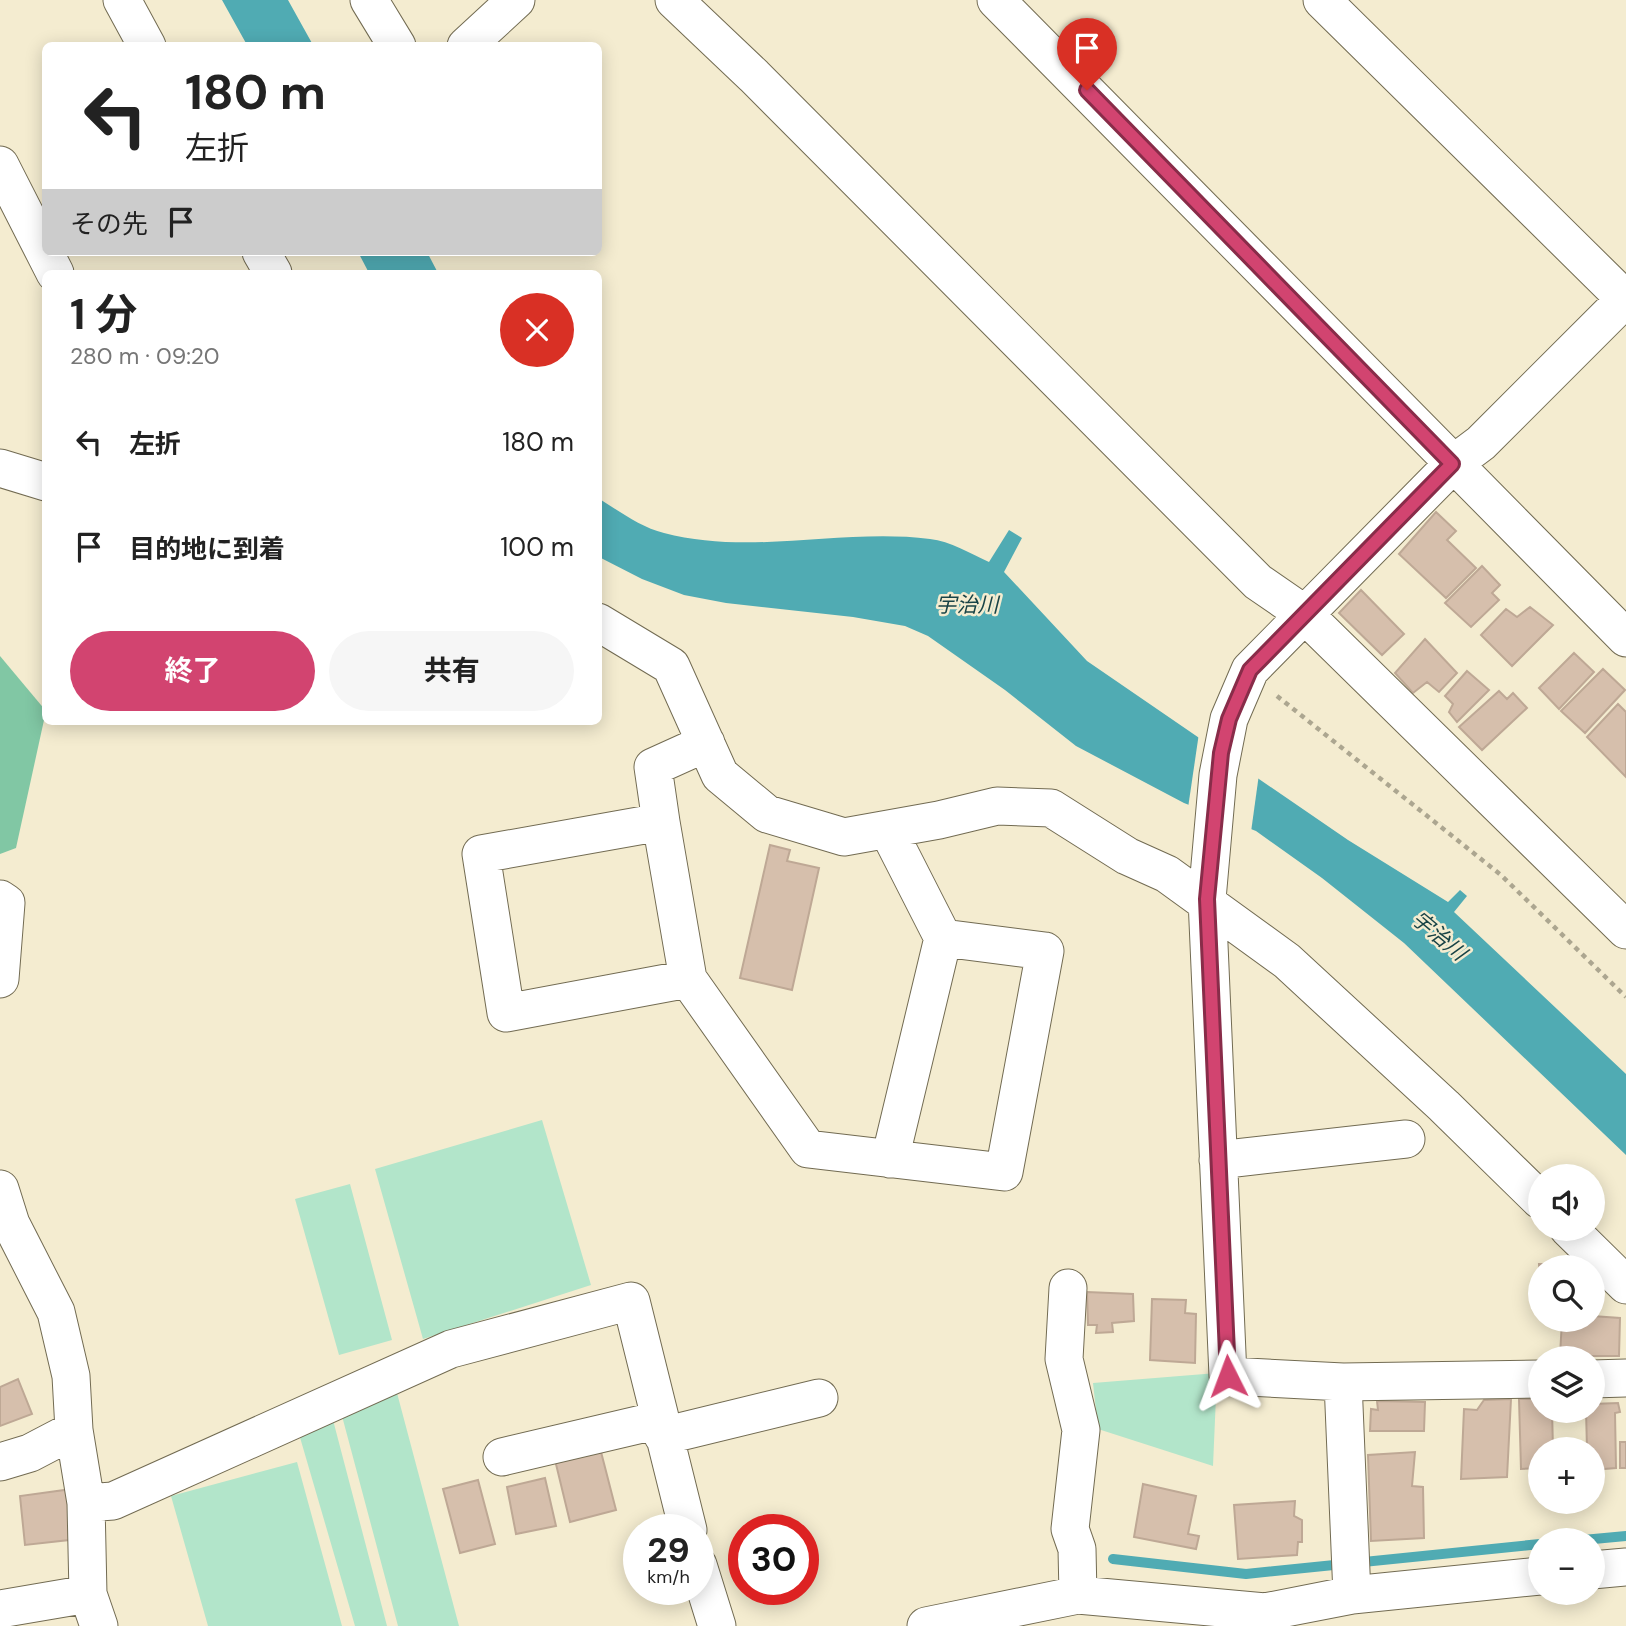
<!DOCTYPE html>
<html lang="ja">
<meta charset="utf-8">
<style>
body{margin:0;font-family:"DM Sans","Noto Sans JP",sans-serif;background:#f6f6f6;color:#222;height:100vh;display:flex;flex-direction:column;font-size:26px;white-space:nowrap}
*{box-sizing:border-box;margin:0}
p{font-size:23px;color:#767676}
.icon{flex:none;width:38px;height:38px;fill:none;stroke:currentColor;stroke-width:2;stroke-linecap:round;stroke-linejoin:round}
.map{position:relative;flex:1;overflow:hidden}
.panel{position:absolute;left:42px;top:270px;width:560px;height:455px;display:flex;flex-direction:column;background:#fff;border-radius:10px;box-shadow:0 4px 18px #0003}
.panel>*{flex:none}
.top-card{position:absolute;left:42px;top:42px;width:560px;height:214px;border-radius:10px;box-shadow:0 4px 18px #0003;background:#fff;color:#222;overflow:hidden}
.tools{position:absolute;left:1528px;top:1164px;display:grid;gap:14px}
.tools a{display:grid;place-items:center;width:77px;height:77px;border-radius:50%;background:#fff;box-shadow:0 4px 18px #0003;font-size:35px}
.speed{position:absolute;left:623px;top:1514px;display:flex;gap:14px;font-size:35px;font-weight:700;text-align:center}
.speed>*{display:grid;place-content:center;width:91px;height:91px;border-radius:50%;background:#fff;box-shadow:0 4px 18px #0003;line-height:1}
.speed small{font-size:18px;font-weight:400}
.speed .limit{border:10px solid #d22;background:#fff;color:#111}
.pin{position:absolute;display:grid;place-items:center;width:60px;height:60px;color:#fff;margin:-72px -30px;border-radius:50% 50% 50% 0;rotate:-45deg;box-shadow:0 0 7px #0007}
.pin .icon{rotate:45deg}
.me{position:absolute;width:77px;margin:-38px;rotate:357deg;stroke-linejoin:round;filter:drop-shadow(0 0 5px #0008)}
.turn{display:flex;align-items:center;gap:24px;height:147px;padding:0 28px;font-size:32px}
.turn .icon{width:91px;height:91px;stroke-width:2.5}
.turn b{display:block;font-size:49px;line-height:60px}
.then{display:flex;align-items:center;height:66px;padding:0 28px;background:#0003;gap:14px;font-size:26px}
.round{display:grid;place-items:center;flex:none;width:74px;height:74px;border-radius:37px;background:#f6f6f6}
.overview{display:flex;align-items:center;justify-content:space-between;height:119px;padding:0 28px}
h1{font-size:42px;font-weight:700;line-height:52px}
.action{display:flex;gap:14px;margin-top:auto;padding:14px 28px}
.action a{flex:1;height:80px;border-radius:42px;background:#d24470;color:#fff;font-size:28px;font-weight:700;line-height:80px;text-align:center}
.action a+a{background:#f6f6f6;color:#222}
ul{padding:0;list-style:none}
li{display:flex;align-items:center;gap:21px;height:105px;padding:0 28px}
li div{flex:1}
li b{display:block;font-size:26px}
li em{font-style:normal}
.map>svg:first-child{display:block}
.green{fill:#b2e5ca}
.forest{fill:#81c7a4}
.water{fill:#50abb3}
.pier{fill:#f4ecd0}
.lines{fill:none;stroke-linecap:round;stroke-linejoin:round}
.stream{stroke:#50abb3;stroke-width:10}
.building{fill:#d6bfac;stroke:#bea895;stroke-width:2}
.street-casing{stroke:#726b52;stroke-width:39}
.path{stroke:#aca690;stroke-width:4.5;stroke-dasharray:5 5;stroke-linecap:butt}
.street{stroke:#fff;stroke-width:37}
.route-casing{stroke:#882c49;stroke-width:18}
.route{stroke:#d24470;stroke-width:12}
.labels{text-anchor:middle;stroke-width:5;stroke-linejoin:round;paint-order:stroke}
.water-label{font-size:21px;font-style:italic;fill:#184346;stroke:#f4ecd0}
</style>
<div class="map">
<svg width="1626" height="1626" viewBox="0 0 1626 1626">
<rect width="100%" height="100%" fill="#f4ecd0"/>
<path class="green" d="M542,1120L591,1285L423,1339L375,1169Z
M350,1184L392,1340L339,1355L295,1199Z
M1217,1373L1213,1466L1098,1429L1093,1383Z
M397,1393L459,1626H398L342,1416Z
M333,1420L387,1626H355L299,1434Z
M297,1462L342,1626H208L171,1496Z"/>
<path class="forest" d="M0,656L46,711L16,848L0,854Z"/>
<path class="water" d="M222,0H288L313,45H247Z
M358,252H427L438,273H369Z
M598,498C619,511 640,527 664,533C751,556 842,528 930,539C950,541 971,554 989,562L1009,530L1022,538L1004,572L1087,661L1348,840L1448,902L1460,890L1467,896L1454,912L1626,1074V1155L1404,943L1322,878L1256,831L1184,803L1076,746L1005,690L928,636L905,626L853,617L726,603L684,595L642,579L599,557Z"/>
<path class="pier" d="M1199,733L1259,774L1251,832L1188,808Z"/>
<g class="lines">
<path class="stream" d="M1583,1540L1626,1536
M1113,1559L1246,1574L1540,1544"/>
</g>
<path class="building" d="M1436,512L1456,531L1447,540L1476,568L1446,598L1399,554Z
M1482,566L1500,585L1492,593L1499,600L1471,627L1445,603Z
M1361,590L1404,634L1382,655L1339,613Z
M1530,607L1553,625L1512,666L1481,635L1506,609L1517,617Z
M1425,639L1457,673L1439,692L1427,682L1413,693L1395,673Z
M1574,653L1594,672L1559,709L1539,688Z
M1603,669L1625,690L1585,733L1561,711Z
M1467,671L1489,690L1457,722L1449,712L1453,704L1445,696Z
M1499,691L1507,699L1513,693L1527,708L1482,750L1459,727Z
M1618,704L1626,712V777L1587,737Z
M770,845L790,850L787,861L819,868L792,990L740,978Z
M1539,1264L1578,1265L1580,1267H1540V1285Z
M1087,1292L1133,1294L1134,1321L1112,1323L1113,1332L1096,1333L1097,1325H1088Z
M1152,1299L1186,1300L1185,1313L1196,1314L1195,1363L1150,1360Z
M1592,1316L1620,1318L1619,1356H1560L1562,1320H1592Z
M18,1379L32,1414L0,1426V1387Z
M1511,1399L1507,1477L1461,1479L1464,1409L1477,1410L1484,1400Z
M1519,1399H1540V1410H1552L1553,1449H1540V1468L1521,1469Z
M1377,1401L1425,1402L1424,1431H1370L1371,1409L1378,1410Z
M1618,1403L1620,1412L1615,1413L1616,1468L1592,1470V1449H1587L1586,1410H1592V1404Z
M1620,1442H1626V1468H1620Z
M600,1448L616,1510L570,1522L555,1460Z
M1415,1452L1412,1486L1423,1487L1424,1538L1371,1541L1368,1455Z
M545,1478L556,1526L516,1534L507,1487Z
M478,1480L495,1544L460,1553L443,1489Z
M1143,1484L1196,1496L1188,1534L1199,1536L1196,1549L1134,1537Z
M72,1489L78,1539L25,1545L20,1496Z
M1295,1501L1294,1516L1302,1520V1542H1298L1297,1555L1238,1559L1234,1505Z"/>
<g class="lines">
<defs>
<path id="street" d="M122,0L147,46
M369,0L397,46
M674,0L754,76L1258,582L1303,613L1626,930
M996,0L1626,638
M1322,0L1626,300
M466,46L516,0
M0,165L55,273
M261,252L273,273
M0,468L46,482
M598,622L671,666L720,775L767,814L844,837L939,820L997,806L1051,808L1127,856L1167,874L1287,961L1444,1106L1540,1200
M706,743L653,767L661,822L481,854L506,1013L688,979L808,1149L1004,1172L1045,951L943,938L888,830
M661,822L688,979
M0,899L6,903L0,979
M890,1159L943,938
M1218,1160L1406,1139
M0,1189L11,1224L56,1312L71,1376L74,1430L86,1503L88,1594L99,1626
M1568,1228L1626,1285
M1068,1288L1064,1359L1081,1430L1070,1529L1077,1549L1078,1595
M1592,1379L1626,1378
M1343,1382L1540,1379
M663,1436L819,1398
M502,1457L659,1420
M0,1462L30,1453L74,1430
M86,1503L113,1501L451,1349L631,1301L688,1530
M698,1565L717,1626
M1592,1570L1626,1567
M1352,1595L1343,1382L1228,1376L1207,899L1218,775L1229,719L1250,670L1453,464L1481,443L1626,298
M0,1609L88,1594
M926,1626L1078,1595L1265,1612L1352,1595L1540,1576"/>
</defs>
<use href="#street" class="street-casing"/>
<path class="path" d="M1277,696L1501,875L1626,997"/>
<use href="#street" class="street"/>
</g>
<g class="lines">
<defs>
<path id="route" d="M1087,90L1452,464L1250,670L1229,719L1221,753L1207,899L1228,1376"/>
</defs>
<use href="#route" class="route-casing"/>
<use href="#route" class="route"/>
</g>
<g class="labels">
<g class="water-label">
<text x="967" y="612">宇治川</text>
<text transform="translate(1439 936) rotate(40)" y="7">宇治川</text>
</g>
</g>
</svg>
<div class="tools">
<a><svg class="icon" aria-label="sound" viewBox="0 0 24 24"><path d="M4 9h4l5-4v14l-5-4H4zM17 9q2 3 0 6"/></svg></a>
<a><svg class="icon" aria-label="search" viewBox="0 0 24 24"><circle cx="10" cy="10" r="6"/><path d="M15 15l6 6"/></svg></a>
<a><svg class="icon" aria-label="layers" viewBox="0 0 24 24"><path d="M12 4l9 5-9 5-9-5zM3 14l9 5 9-5"/></svg></a>
<a>+</a>
<a>−</a>
</div>
<div class="speed"><div>29<small>km/h</small></div><div class="limit">30</div></div>
<div class="pin" style="left:1087px;top:90px;background:#d93025"><svg class="icon" aria-label="arrive" viewBox="0 0 24 24"><path d="M6 21V4h12l-3 4 3 4H6"/></svg></div>
<svg class="me" style="left:1228px;top:1376px" viewBox="-20 -20 40 40"><path d="M0-17L14 15 0 8-14 15z" fill="#d24470" stroke="#fff" stroke-width="4"/></svg>
<div class="top-card">
<div class="turn"><svg class="icon" aria-label="left" viewBox="0 0 24 24"><path d="M17 20v-9H6M10 6l-5 5 5 5"/></svg><div><b>180 m</b>左折</div></div>
<div class="then">その先<svg class="icon" aria-label="arrive" viewBox="0 0 24 24"><path d="M6 21V4h12l-3 4 3 4H6"/></svg></div>
</div>
<section class="panel">
<div class="overview"><div><h1>1 分</h1><p>280 m · 09:20</p></div><a class="round" style="background:#d93025;color:#fff"><svg class="icon" aria-label="close" viewBox="0 0 24 24"><path d="M6 6l12 12M18 6L6 18"/></svg></a></div>
<ul>
<li><svg class="icon" aria-label="left" viewBox="0 0 24 24"><path d="M17 20v-9H6M10 6l-5 5 5 5"/></svg><div><b>左折</b></div><em>180 m</em></li>
<li><svg class="icon" aria-label="arrive" viewBox="0 0 24 24"><path d="M6 21V4h12l-3 4 3 4H6"/></svg><div><b>目的地に到着</b></div><em>100 m</em></li>
</ul>
<div class="action"><a>終了</a><a>共有</a></div>
</section>
</div>
